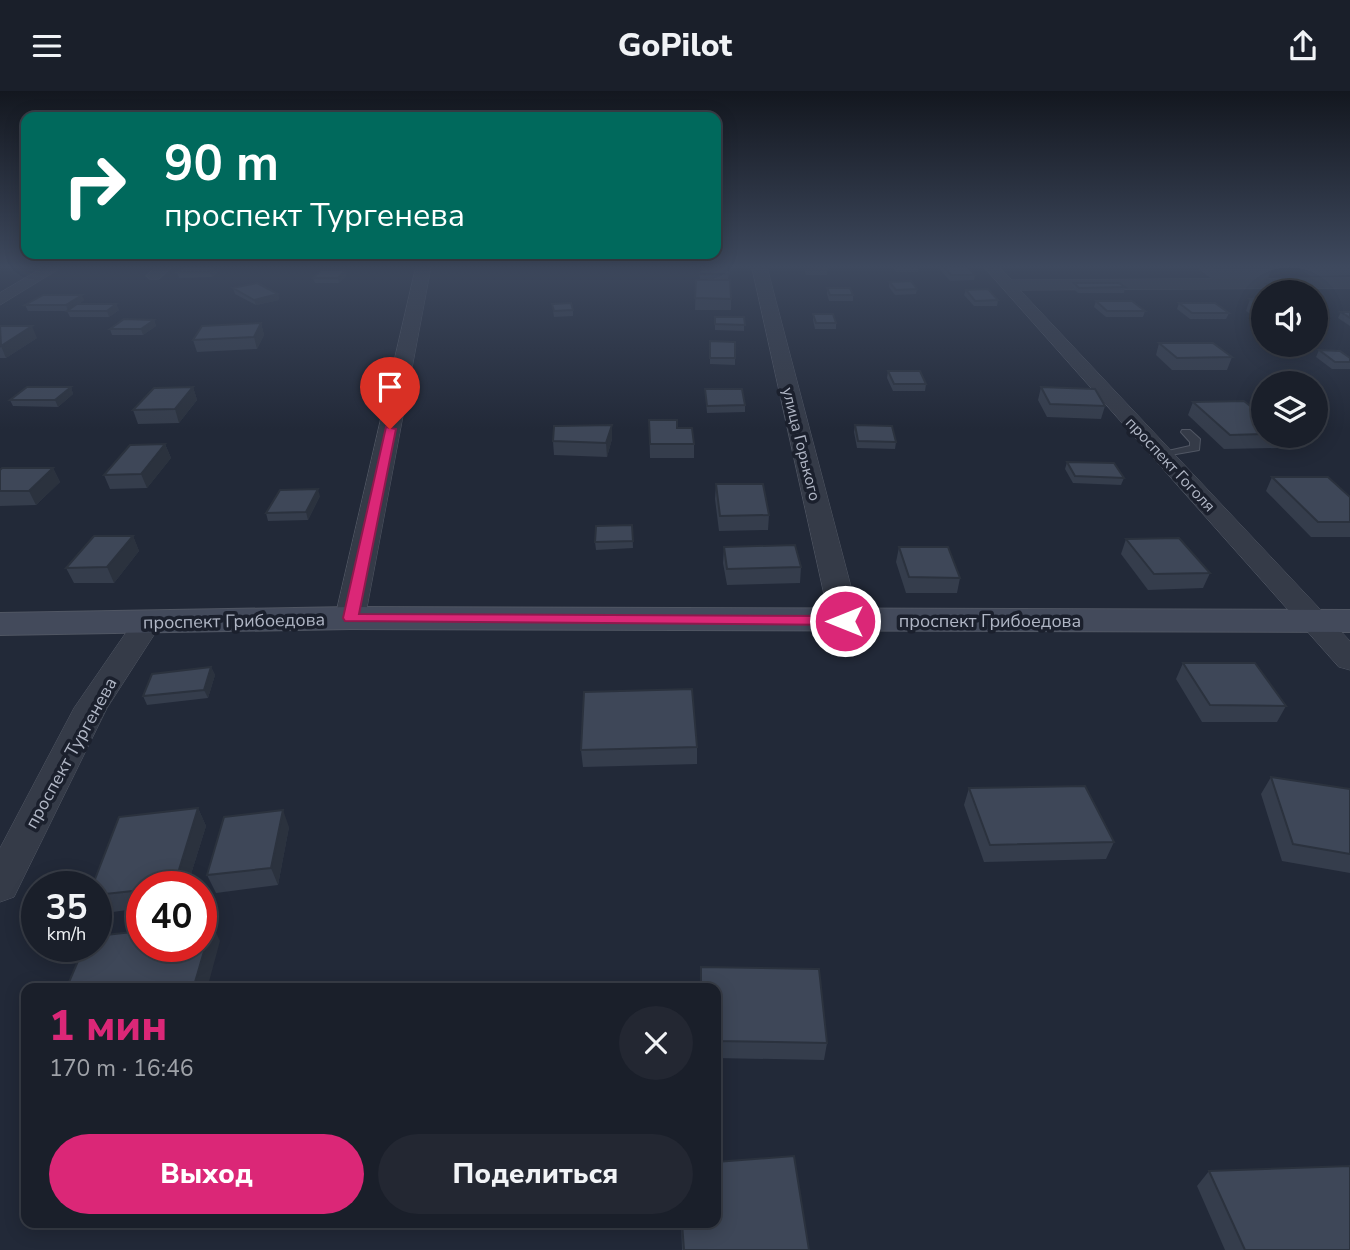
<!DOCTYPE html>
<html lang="ru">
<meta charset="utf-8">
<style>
body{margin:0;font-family:"Nunito Sans",sans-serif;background:#232732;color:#f1f3f6;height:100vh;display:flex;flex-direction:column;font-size:26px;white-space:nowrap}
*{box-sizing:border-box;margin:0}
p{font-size:23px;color:#9fa2a8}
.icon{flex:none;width:38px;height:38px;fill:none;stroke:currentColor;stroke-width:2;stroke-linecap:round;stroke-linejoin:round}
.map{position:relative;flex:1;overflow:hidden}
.details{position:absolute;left:21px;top:892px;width:700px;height:245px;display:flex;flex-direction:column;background:#1a1f2a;border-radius:14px;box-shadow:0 4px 18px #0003,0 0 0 2px #383d47}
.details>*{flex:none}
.guide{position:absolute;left:21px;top:21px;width:700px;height:147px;border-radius:14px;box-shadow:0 4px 18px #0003,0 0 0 2px #383d47;background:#00695c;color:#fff;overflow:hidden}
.buttons{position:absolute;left:1251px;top:189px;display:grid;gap:14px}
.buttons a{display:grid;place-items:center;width:77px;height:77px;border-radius:50%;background:#1a1f2a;box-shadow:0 4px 18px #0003,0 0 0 2px #383d47;font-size:35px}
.speed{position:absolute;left:21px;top:780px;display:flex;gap:14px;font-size:35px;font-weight:700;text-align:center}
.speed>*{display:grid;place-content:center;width:91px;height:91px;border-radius:50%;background:#1a1f2a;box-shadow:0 4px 18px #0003,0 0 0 2px #383d47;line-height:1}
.speed small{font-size:18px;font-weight:400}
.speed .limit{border:10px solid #d22;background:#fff;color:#111}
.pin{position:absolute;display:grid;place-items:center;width:60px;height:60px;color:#fff;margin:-72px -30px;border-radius:50% 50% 50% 0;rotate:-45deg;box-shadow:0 0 7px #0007}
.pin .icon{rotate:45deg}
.me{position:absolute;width:77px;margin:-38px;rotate:270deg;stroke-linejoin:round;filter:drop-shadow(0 0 5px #0008)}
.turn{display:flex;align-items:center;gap:24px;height:147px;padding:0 28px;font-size:32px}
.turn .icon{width:91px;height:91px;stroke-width:2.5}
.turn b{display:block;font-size:49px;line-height:60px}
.round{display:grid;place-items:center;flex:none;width:74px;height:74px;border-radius:37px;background:#232732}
.headline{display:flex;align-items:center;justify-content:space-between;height:119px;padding:0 28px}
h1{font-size:42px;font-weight:800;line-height:52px;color:#db2777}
.action{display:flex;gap:14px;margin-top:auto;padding:14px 28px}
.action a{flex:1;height:80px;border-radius:42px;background:#db2777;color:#fff;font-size:28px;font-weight:800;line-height:80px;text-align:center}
.action a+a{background:#232732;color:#f1f3f6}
header{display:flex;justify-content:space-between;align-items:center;height:91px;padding:0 28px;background:#1a1f2a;font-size:32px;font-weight:800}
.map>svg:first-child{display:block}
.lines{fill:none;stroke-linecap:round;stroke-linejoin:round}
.lane-casing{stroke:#505663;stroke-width:2}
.street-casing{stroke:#505663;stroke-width:1}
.secondary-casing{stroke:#505663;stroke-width:2}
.lane{fill:#353b48;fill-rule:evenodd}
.street{fill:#353b48;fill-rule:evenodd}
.secondary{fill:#434a5b;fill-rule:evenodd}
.wall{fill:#353d4c}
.shaded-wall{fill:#2b323e}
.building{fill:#3e4758;stroke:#2b323e;stroke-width:2}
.route{fill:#db2777;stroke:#8e194d;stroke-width:2}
.labels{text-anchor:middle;stroke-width:7;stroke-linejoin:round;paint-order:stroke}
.far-street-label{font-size:16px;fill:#b0b6c5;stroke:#1b202d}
.street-label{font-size:18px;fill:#b0b6c5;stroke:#1b202d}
</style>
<header><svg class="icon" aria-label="menu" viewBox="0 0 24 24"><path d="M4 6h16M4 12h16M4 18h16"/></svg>GoPilot<svg class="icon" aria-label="share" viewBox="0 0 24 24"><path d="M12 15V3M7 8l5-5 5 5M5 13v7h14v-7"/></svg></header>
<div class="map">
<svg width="1350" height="1159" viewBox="0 0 1350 1159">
<rect width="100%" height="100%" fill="#222938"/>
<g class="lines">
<defs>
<path id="lane" d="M1182,339H1190L1200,348L1199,359L1159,366V362L1190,355V351L1181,341Z"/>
<path id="street" d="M44,176H62L0,214V202Z
M156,176H172L159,188H149L146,185Z
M416,176H431L365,527L360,533L350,536L340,533L335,527Z
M752,176H767L860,530L855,536L845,539L835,536L830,530Z
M984,176H999L1012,189L1350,187V197L1020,199L1350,550V579L1339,576Z
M146,524L156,527L161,533L107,617L14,806L0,811V757L74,617L136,527Z"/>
<path id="secondary" d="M350,516L1350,519V541L350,538L0,544V522Z"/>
</defs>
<use href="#lane" class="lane-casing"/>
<use href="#street" class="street-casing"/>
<use href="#secondary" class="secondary-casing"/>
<use href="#lane" class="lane"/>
<use href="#street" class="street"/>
<use href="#secondary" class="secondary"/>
</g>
<path class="wall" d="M699,176L729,183L728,188H700Z
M804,176H827V184H806Z
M893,176H919L918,181H896Z
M940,176H968L975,184L974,189L950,190L940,178Z
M1198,176H1270L1272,177L1268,188H1212L1197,177Z
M1296,176H1350V184L1311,185Z
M220,179L212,186L179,187L177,181Z
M345,179L346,185L339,192H315L313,187Z
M696,189L731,208V219H695Z
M889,191L917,198L916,203L895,204L889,196Z
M1074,192L1125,196L1124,202H1078L1073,197Z
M1267,193L1297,198L1295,201H1270L1265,198Z
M233,197L278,203L279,209L256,214L235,203Z
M827,197L853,204V210H829L827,203Z
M966,199L998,209L997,215H974L964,204Z
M1250,208H1264V230H1261L1246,220Z
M84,209L79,213H116L119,219L109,226H70L67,220H28L25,214Z
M1096,210L1145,220L1143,226H1106L1094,216Z
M1179,212L1229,222L1226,228H1190L1177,218Z
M552,213L573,219V225L554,226Z
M1341,221H1350V235L1338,227Z
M813,223L836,232V238H815L813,229Z
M715,226H744V240L715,239Z
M154,229L156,235L143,244H112L110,238Z
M261,232L264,244L257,258L197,261L193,249Z
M0,235L37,247L6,267H0Z
M710,250L735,267V274L710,273Z
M1159,252L1232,266L1227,279H1172L1156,264Z
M1319,259L1350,267V278H1332L1316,266Z
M888,280L926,293L925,300H893L887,287Z
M71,296L73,303L58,316L13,315L10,309Z
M193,296L197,309L179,332L138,333L133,319Z
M1041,296L1105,315L1101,328L1047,326L1038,309Z
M705,298L745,314V321L707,322Z
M1193,311L1264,326V345H1283L1278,357L1224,358L1188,324Z
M649,329L677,337L694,353V367H650Z
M855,334L896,351L895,358L857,357L854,341Z
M612,348L607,366L554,364L553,350Z
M165,353L171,367L147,397L110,398L104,384Z
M1067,371L1124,387L1121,394L1073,392L1065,378Z
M53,377L60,391L36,414L0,415V379Z
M1272,386L1350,406V446H1311L1266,400Z
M716,393L769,424L768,439L719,440L715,408Z
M320,405L308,429L268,430L266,422Z
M632,434L633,457L596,459L595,451Z
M133,445L139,460L114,492H74L66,477Z
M1126,448L1210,482L1203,497L1148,499L1121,463Z
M724,456L801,476L800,492L727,494L723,472Z
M899,456L960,487L957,502H906L896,471Z
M1183,572L1286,615L1277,631H1202L1176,588Z
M211,576L215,584L208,607L147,614L143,605Z
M697,656V673L583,676L581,659Z
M1271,686L1350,698V782L1282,770L1261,703Z
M969,697L1114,751L1106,768L984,771L964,714Z
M198,717L206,735L187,796H142V817L98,823L96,819V796Z
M289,736L278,794L216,802L207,784Z
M701,876L827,952L824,969L716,967V898H701Z
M1209,1080L1350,1159H1225L1197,1095Z
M681,1132H716L809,1159H682Z"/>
<path class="shaded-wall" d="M216,176H220V179L212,186L210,181Z
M345,179L346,185L339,192L338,187Z
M278,203L279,209L256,214L254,209Z
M82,204L84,209L68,220L66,214Z
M116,213L119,219L109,226L107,220Z
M154,229L156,235L143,244L141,238Z
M261,232L264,244L257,258L254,246Z
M32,235L37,247L6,267L1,255Z
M71,296L73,303L58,316L55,309Z
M193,296L197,309L179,332L175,318Z
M612,334V348L607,366L606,352Z
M165,353L171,367L147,397L141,383Z
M53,377L60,391L36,414L29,400Z
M318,398L320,405L308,429L306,421Z
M133,445L139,460L114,492L107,476Z
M211,576L215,584L208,607L204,599Z
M198,717L206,735L187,796H174Z
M283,719L289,736L278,794L271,777Z
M212,833L220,850L207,898H193Z"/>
<path class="building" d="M183,176H216L210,181H177Z
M699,176H728L729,183H700Z
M806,176H827L828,179L806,178Z
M944,176H968L975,184H951Z
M1214,176H1270L1272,177H1215Z
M321,179H345L338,187H313Z
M696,189H730L731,208L695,207Z
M911,190L917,198L896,199L889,191Z
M257,192L278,203L254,209L233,197Z
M1074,192H1119L1125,196L1079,197Z
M1267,193H1288L1297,198H1275Z
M827,197H850L853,204H830Z
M988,198L998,209L975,210L966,199Z
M43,204H82L66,214H25Z
M1250,208H1264V217Z
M1096,210H1132L1145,220H1107Z
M571,212L573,219L554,220L552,213Z
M1179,212H1215L1229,222H1192Z
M77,213H116L107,220H67Z
M1341,221H1350V227Z
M813,223H833L836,232H816Z
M715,226H744L745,234L715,233Z
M124,228L154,229L141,238H110Z
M261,232L254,246L193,249L202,235Z
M0,235H32L1,255Z
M710,250L735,251V267H710Z
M1159,252H1213L1232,266L1177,267Z
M1319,259L1340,260L1350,267V271H1335Z
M888,280H920L926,293H894Z
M27,296H71L55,309H10Z
M193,296L175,318L133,319L154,297Z
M1041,296L1095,298L1105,315L1050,313Z
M705,298H742L745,314L707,315Z
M1244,310L1264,326V343L1230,344L1193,311Z
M649,329H677V337H692L694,353H650Z
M612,334L606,352L553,350L554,335Z
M855,334L892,335L896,351L858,350Z
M165,353L141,383L104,384L130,354Z
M1067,371L1114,372L1124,387L1075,385Z
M2,377H53L29,400H0V379Z
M1272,386H1328L1350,406V431H1318Z
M716,393H763L769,424L720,425Z
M318,398L306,421L266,422L280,399Z
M632,434L633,450L595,451L596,435Z
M94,445H133L107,476L66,477Z
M1179,447L1210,482L1154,483L1126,448Z
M795,454L801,476L727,478L724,456Z
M899,456H948L960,487L909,486Z
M1183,572H1255L1286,615L1210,614Z
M211,576L204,599L143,605L152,583Z
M692,598L697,656L581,659L584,601Z
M1271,686L1350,698V763L1293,753Z
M1085,695L1114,751L990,754L969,697Z
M198,717L174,795L142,796V799L96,804V796H92L119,726Z
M283,719L271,777L207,784L224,726Z
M212,833L193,898H66L84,856H96V845L142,840V856H201V834Z
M701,876L819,878L827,952L716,950V898H701Z
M794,1065L809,1159H684L682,1132H716V1071Z
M1350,1075V1159H1245L1209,1080Z"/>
<linearGradient id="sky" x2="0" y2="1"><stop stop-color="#13171f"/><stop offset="0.52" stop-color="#3e495e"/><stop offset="1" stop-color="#3e495e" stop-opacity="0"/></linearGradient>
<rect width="1350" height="338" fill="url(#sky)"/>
<path class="route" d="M386,336L396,338L359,523L845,525L853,530L845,534L345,530L343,527Z"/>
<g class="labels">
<g class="far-street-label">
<text transform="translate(802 353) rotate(76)" y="6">улица Горького</text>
<text transform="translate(1171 373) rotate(47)" y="6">проспект Гоголя</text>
</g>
<g class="street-label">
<text transform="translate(234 530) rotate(-1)" y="6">проспект Грибоедова</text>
<text x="990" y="536">проспект Грибоедова</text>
<text transform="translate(71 662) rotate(-61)" y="6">проспект Тургенева</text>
</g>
</g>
</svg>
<div class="buttons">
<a><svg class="icon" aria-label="sound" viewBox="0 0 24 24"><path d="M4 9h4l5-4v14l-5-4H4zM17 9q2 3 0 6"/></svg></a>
<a><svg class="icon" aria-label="layers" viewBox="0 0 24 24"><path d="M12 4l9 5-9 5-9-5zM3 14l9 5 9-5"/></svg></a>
</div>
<div class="speed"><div>35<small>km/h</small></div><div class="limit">40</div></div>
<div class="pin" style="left:390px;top:338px;background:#d93025"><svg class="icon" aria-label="arrive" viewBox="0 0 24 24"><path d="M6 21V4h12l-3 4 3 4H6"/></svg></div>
<svg class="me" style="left:845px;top:530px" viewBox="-20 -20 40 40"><circle r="17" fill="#db2777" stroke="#fff" stroke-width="3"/><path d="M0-11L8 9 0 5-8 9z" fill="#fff"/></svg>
<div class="guide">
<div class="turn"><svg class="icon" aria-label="right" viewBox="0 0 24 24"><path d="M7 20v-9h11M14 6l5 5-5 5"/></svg><div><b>90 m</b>проспект Тургенева</div></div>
</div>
<section class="details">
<div class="headline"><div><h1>1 мин</h1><p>170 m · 16:46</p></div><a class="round"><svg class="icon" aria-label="close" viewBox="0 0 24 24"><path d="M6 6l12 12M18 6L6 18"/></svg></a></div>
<div class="action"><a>Выход</a><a>Поделиться</a></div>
</section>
</div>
